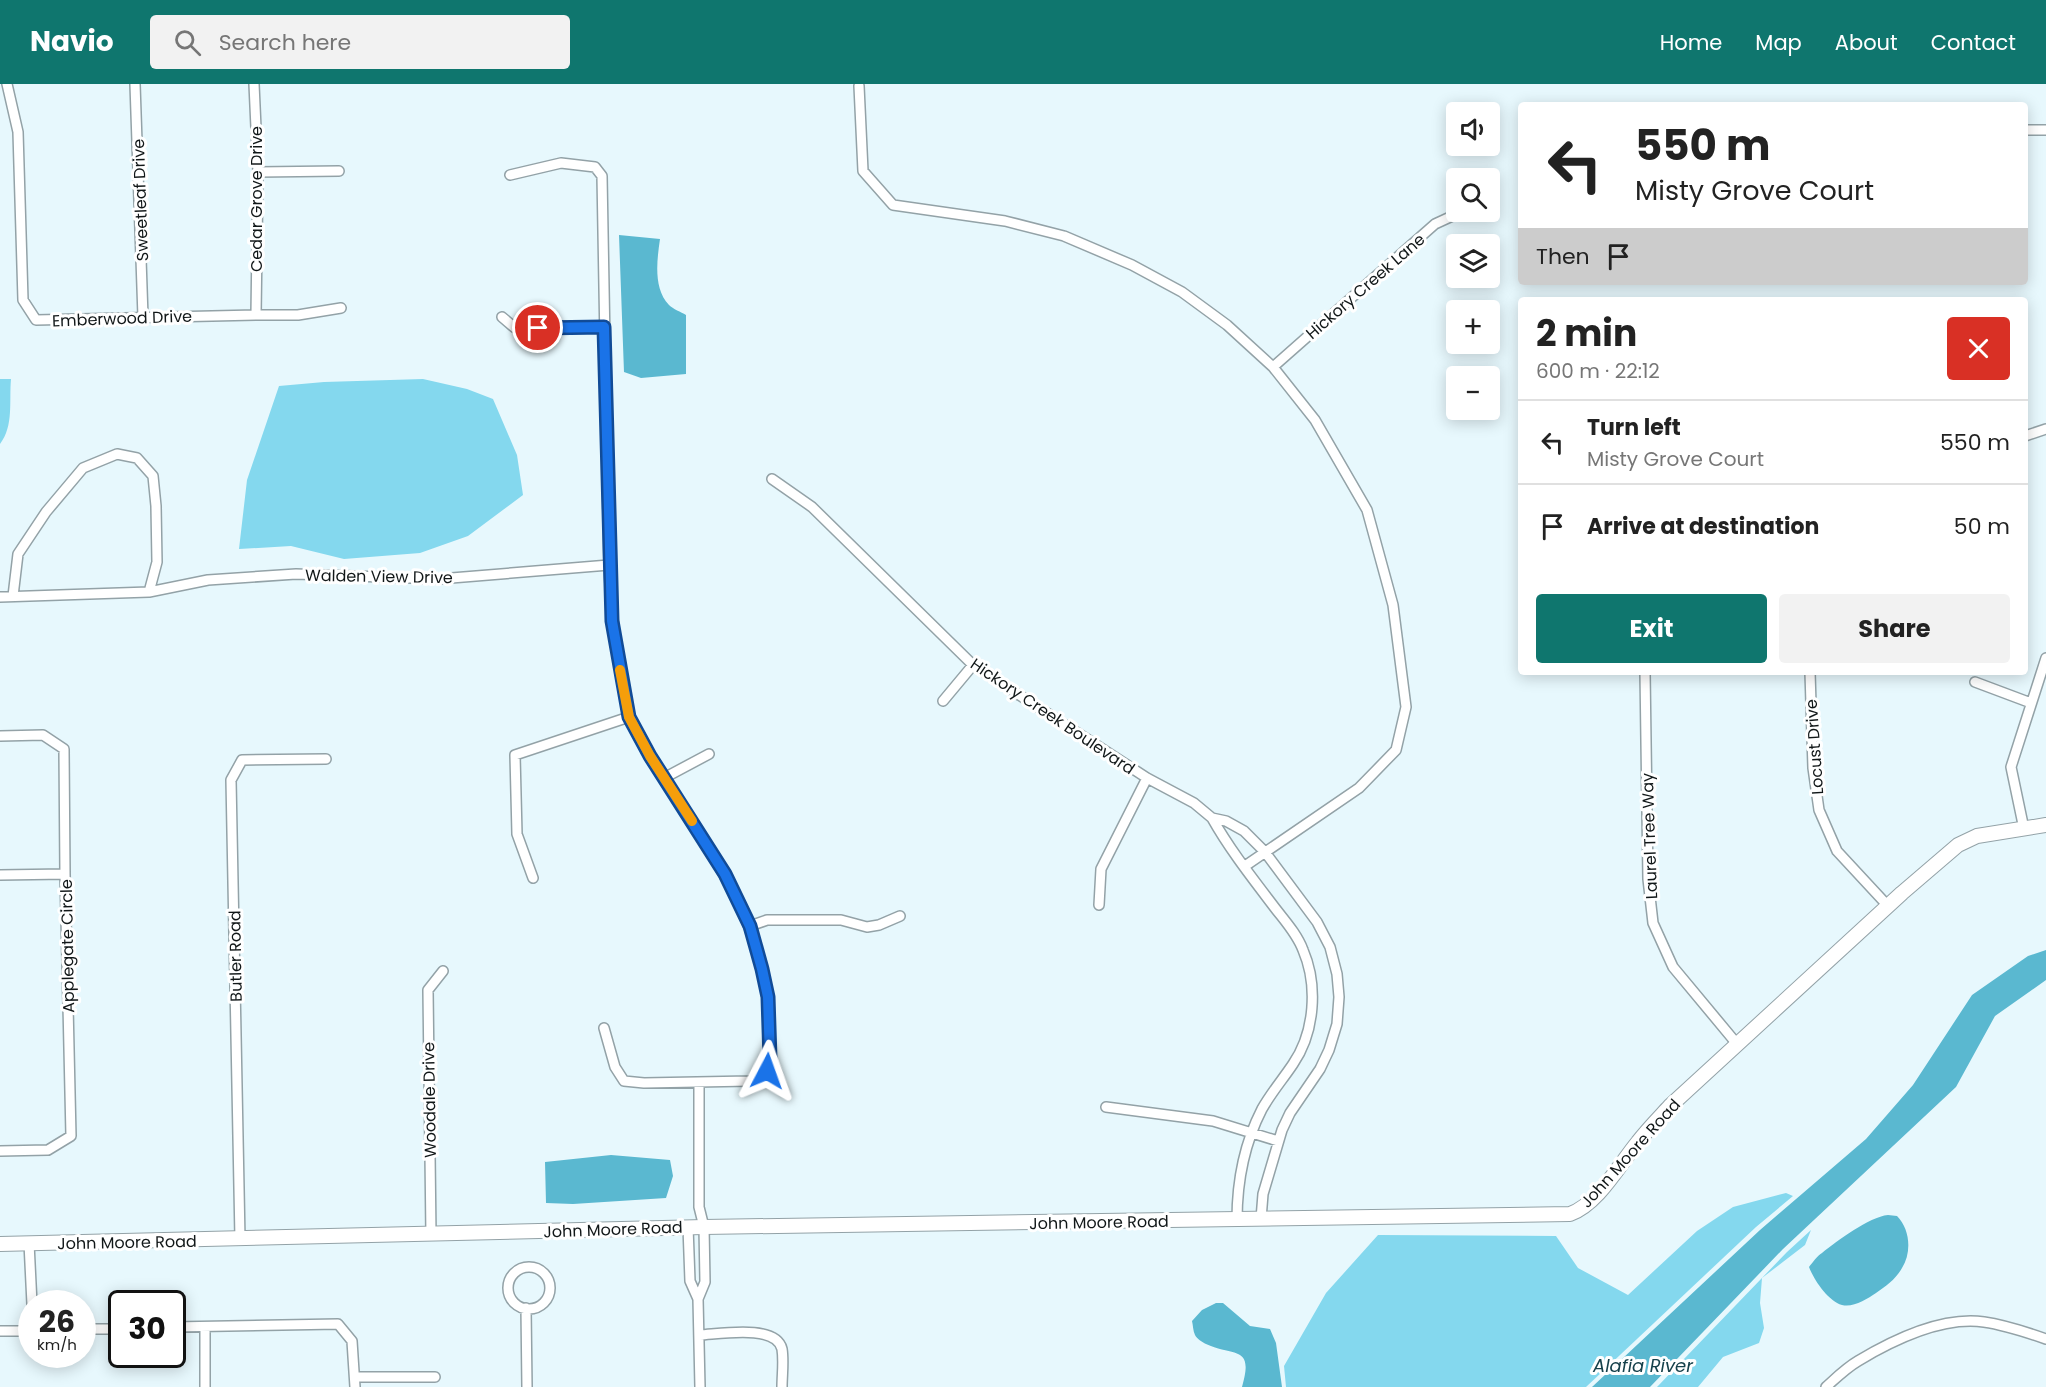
<!DOCTYPE html>
<meta charset="utf-8">
<style>
body{margin:0;font-family:Poppins,sans-serif;background:#f2f2f2;color:#222;height:100vh;display:flex;flex-direction:column;font-size:22px;white-space:nowrap}
*{box-sizing:border-box;margin:0}
p{font-size:20px;color:#767676}
.icon{flex:none;width:33px;height:33px;fill:none;stroke:currentColor;stroke-width:2;stroke-linecap:round;stroke-linejoin:round}
.map{position:relative;flex:1;overflow:hidden}
.panel{position:absolute;left:1518px;top:213px;width:510px;height:378px;display:flex;flex-direction:column;background:#fff;border-radius:6px;box-shadow:0 3px 15px #0003}
.panel>*{flex:none}
.top-card{position:absolute;left:1518px;top:18px;width:510px;height:183px;border-radius:6px;box-shadow:0 3px 15px #0003;background:#fff;color:#222;overflow:hidden}
.controls{position:absolute;left:1446px;top:18px;display:grid;gap:12px}
.controls a{display:grid;place-items:center;width:54px;height:54px;border-radius:6px;background:#fff;box-shadow:0 3px 15px #0003;font-size:30px}
.speed{position:absolute;left:18px;top:1206px;display:flex;gap:12px;font-size:30px;font-weight:700;text-align:center}
.speed>*{display:grid;place-content:center;width:78px;height:78px;border-radius:50%;background:#fff;box-shadow:0 3px 15px #0003;line-height:1}
.speed small{font-size:15px;font-weight:400}
.speed .limit{border:3px solid #111;border-radius:9px;background:#fff;color:#111}
.pin{position:absolute;display:grid;place-items:center;width:51px;height:51px;color:#fff;margin:-26px;border:3px solid #fff;border-radius:50%;box-shadow:0 2px 6px #0007}
.me{position:absolute;width:66px;margin:-33px;rotate:4deg;stroke-linejoin:round;filter:drop-shadow(0 0 4px #0008)}
.turn{display:flex;align-items:center;gap:21px;height:126px;padding:0 18px;font-size:27px}
.turn .icon{width:78px;height:78px;stroke-width:2.5}
.turn b{display:block;font-size:42px;line-height:51px}
.then{display:flex;align-items:center;height:57px;padding:0 18px;background:#0003;gap:12px;font-size:22px}
.round{display:grid;place-items:center;flex:none;width:63px;height:63px;border-radius:6px;background:#f2f2f2}
.overview{display:flex;align-items:center;justify-content:space-between;height:102px;padding:0 18px}
h1{font-size:36px;font-weight:700;line-height:45px}
.button{display:flex;gap:12px;margin-top:auto;padding:12px 18px}
.button a{flex:1;height:69px;border-radius:6px;background:#0f766e;color:#fff;font-size:24px;font-weight:700;line-height:69px;text-align:center}
.button a+a{background:#f2f2f2;color:#222}
ul{padding:0;list-style:none}
li{display:flex;align-items:center;gap:18px;height:84px;padding:0 18px;border-top:2px solid #e0e0e0}
li div{flex:1}
li b{display:block;font-size:22px}
li em{font-style:normal}
header{display:flex;align-items:center;gap:36px;box-sizing:border-box;height:84px;padding:0 30px;background:#0f766e;color:#fff}
header strong{font-size:28px}
nav{display:flex;gap:33px;margin-inline-start:auto;font-size:21px}
.search{width:420px;height:54px;background:#f2f2f2;display:flex;align-items:center;gap:15px;box-sizing:border-box;padding:0 21px;border-radius:6px;color:#767676;font-size:22px}
.map>svg:first-child{display:block}
.green{fill:#84d8ee}
.water{fill:#5ab8d0}
.lines{fill:none;stroke-linecap:round;stroke-linejoin:round}
.street-casing{stroke:#93a2a7;stroke-width:12}
.secondary-casing{stroke:#93a2a7;stroke-width:16}
.street{stroke:#fff;stroke-width:9}
.secondary{stroke:#fff;stroke-width:14}
.route-casing{stroke:#114b97;stroke-width:15}
.route{stroke:#1a73e8;stroke-width:10}
.slow{stroke:#f59e0b;stroke-width:10}
.labels{text-anchor:middle;stroke-width:6;stroke-linejoin:round;paint-order:stroke}
.street-label{font-size:16px;fill:#111718;stroke:#fff}
.water-label{font-size:18px;font-style:italic;fill:#16414b;stroke:#fff}
</style>
<header>
<strong>Navio</strong>
<div class="search"><svg class="icon" aria-label="search" viewBox="0 0 24 24"><circle cx="10" cy="10" r="6"/><path d="M15 15l6 6"/></svg>Search here</div>
<nav><a>Home</a><a>Map</a><a>About</a><a>Contact</a></nav>
</header>
<div class="map">
<svg width="2046" height="1303" viewBox="0 0 2046 1303">
<rect width="100%" height="100%" fill="#e7f8fd"/>
<path class="green" d="M0,295H11C9,317 14,342 0,360Z
M423,295L467,305L493,315L517,371L523,411L468,452L420,469L344,475L291,462L239,465L247,396L279,302L324,298Z
M1786,1109L1793,1112L1756,1143L1586,1303H1286L1284,1282L1326,1209L1378,1151L1556,1152L1578,1184L1628,1211L1697,1147L1733,1123Z
M1811,1146L1805,1161L1762,1194L1760,1219L1764,1244L1759,1259L1723,1273L1698,1303H1657L1787,1168Z"/>
<path class="water" d="M619,151L660,155C657,176 653,204 669,221C673,225 681,228 686,231V290L641,294L624,288Z
M2046,866V896L1995,932L1956,1003L1783,1165L1650,1303H1592L1760,1146L1866,1055L1913,1001L1972,911L2028,872Z
M611,1071L670,1076L673,1092L666,1114L573,1120L546,1119L545,1078Z
M1888,1131L1897,1132C1910,1145 1912,1168 1902,1184C1896,1195 1886,1202 1876,1209C1867,1215 1853,1224 1842,1221C1828,1217 1814,1196 1809,1183C1813,1178 1817,1172 1822,1169C1837,1157 1869,1133 1888,1131Z
M1216,1219H1223L1250,1242L1270,1245L1276,1259L1282,1303H1242C1254,1261 1235,1273 1206,1260C1202,1258 1197,1255 1195,1251C1193,1247 1193,1241 1192,1237L1202,1226Z"/>
<g class="lines">
<defs>
<path id="street" d="M7,0L18,48L23,216L36,236L256,231H298L341,224
M135,0L143,233
M254,0L258,88L256,231
M859,2L863,87L893,121L1005,137L1064,152L1132,181L1182,208L1227,241L1273,283L1315,336L1367,426L1393,521L1406,623L1396,666L1359,704L1245,782
M2025,46H2046
M258,88L339,87
M510,91L561,79L595,83L602,92L609,481C611,523 615,563 623,603C625,613 626,625 630,634C642,663 661,690 678,716C718,778 758,838 767,913C769,925 769,937 769,949C770,972 776,989 750,997L644,999L624,997L615,983L604,944
M502,233L515,244H605
M1273,283L1435,140L1461,128
M2025,352L2046,345
M772,395L812,423L973,581L1147,694L1194,719L1212,734L1226,737L1244,747L1265,768L1317,838L1330,863L1337,890L1339,913L1337,940L1329,966L1320,985L1290,1029L1282,1046L1263,1110L1261,1135
M13,512L18,470L46,428L83,384L117,370L137,374L153,392L156,422L157,478L149,508
M0,513L149,508L208,496L296,490L439,495L609,481
M1645,588L1648,795L1653,839L1673,883L1737,960
M1810,588L1813,684L1819,726L1837,767L1888,822
M1975,598L2031,619
M943,617L973,581
M0,652L43,651L64,665L65,790L71,1052L48,1066L0,1067
M664,694L709,670
M1212,734C1230,766 1253,795 1275,824C1285,837 1297,850 1303,866C1318,901 1315,948 1293,980C1283,995 1271,1009 1262,1025C1244,1060 1237,1097 1237,1136
M2024,745L2011,683L2046,574
M0,791L65,790
M533,794L517,750L515,671L629,633
M1099,821L1101,785L1147,694
M750,842L767,836H841L867,843L879,841L900,832
M1106,1023L1213,1037L1278,1057
M688,1143L690,1197L698,1215L700,1303
M431,1151L428,906L443,887
M240,1155L231,696L242,676L326,675
M29,1159L32,1220
M508 1204a21 21 0 1 1 42 0a21 21 0 1 1-42 0Z
M698,1215L705,1198L704,1143L699,1123V998
M526,1224L527,1303
M172,1243L338,1240L352,1257L355,1303
M82,1245H122
M0,1247H32
M700,1251C720,1250 776,1240 782,1265C784,1277 782,1291 782,1303
M355,1293H435
M205,1303V1243
M1826,1303C1836,1294 1846,1284 1858,1277C1893,1256 1942,1232 1984,1238C2005,1241 2026,1248 2046,1255"/>
<path id="secondary" d="M0,1160L704,1143L1570,1130C1598,1120 1619,1081 1638,1058C1648,1045 1659,1034 1670,1022L1902,809L1958,761L1977,752L2046,741"/>
</defs>
<use href="#street" class="street-casing"/>
<use href="#secondary" class="secondary-casing"/>
<use href="#street" class="street"/>
<use href="#secondary" class="secondary"/>
</g>
<g class="lines">
<defs>
<path id="route" d="M538,244L604,243L612,537L629,633L650,672L725,790L750,842L762,885L768,913L770,975L767,987"/>
</defs>
<use href="#route" class="route-casing"/>
<use href="#route" class="route"/>
<path class="slow" d="M620,586L629,633L650,672L692,737"/>
</g>
<g class="labels">
<g class="street-label">
<text transform="translate(256 115) rotate(-90)" y="6">Cedar Grove Drive</text>
<text transform="translate(140 116) rotate(-92)" y="6">Sweetleaf Drive</text>
<text transform="translate(1365 202) rotate(-41)" y="6">Hickory Creek Lane</text>
<text transform="translate(122 234) rotate(-2)" y="6">Emberwood Drive</text>
<text transform="translate(379 492) rotate(1)" y="6">Walden View Drive</text>
<text transform="translate(1053 632) rotate(34)" y="6">Hickory Creek Boulevard</text>
<text transform="translate(1814 663) rotate(-94)" y="6">Locust Drive</text>
<text transform="translate(1649 752) rotate(-92)" y="6">Laurel Tree Way</text>
<text transform="translate(67 862) rotate(-91)" y="6">Applegate Circle</text>
<text transform="translate(235 872) rotate(-91)" y="6">Butler Road</text>
<text transform="translate(429 1016) rotate(-91)" y="6">Woodale Drive</text>
<text transform="translate(1630 1069) rotate(-48)" y="6">John Moore Road</text>
<text transform="translate(1099 1138) rotate(-1)" y="6">John Moore Road</text>
<text transform="translate(613 1145) rotate(-2)" y="6">John Moore Road</text>
<text transform="translate(127 1158) rotate(-1)" y="6">John Moore Road</text>
</g>
<g class="water-label">
<text x="1643" y="1288">Alafia River</text>
</g>
</g>
</svg>
<div class="controls">
<a><svg class="icon" aria-label="sound" viewBox="0 0 24 24"><path d="M4 9h4l5-4v14l-5-4H4zM17 9q2 3 0 6"/></svg></a>
<a><svg class="icon" aria-label="search" viewBox="0 0 24 24"><circle cx="10" cy="10" r="6"/><path d="M15 15l6 6"/></svg></a>
<a><svg class="icon" aria-label="layers" viewBox="0 0 24 24"><path d="M12 4l9 5-9 5-9-5zM3 14l9 5 9-5"/></svg></a>
<a>+</a>
<a>−</a>
</div>
<div class="speed"><div>26<small>km/h</small></div><div class="limit">30</div></div>
<div class="pin" style="left:538px;top:244px;background:#d93025"><svg class="icon" aria-label="arrive" viewBox="0 0 24 24"><path d="M6 21V4h12l-3 4 3 4H6"/></svg></div>
<svg class="me" style="left:767px;top:987px" viewBox="-20 -20 40 40"><path d="M0-17L14 15 0 8-14 15z" fill="#1a73e8" stroke="#fff" stroke-width="4"/></svg>
<div class="top-card">
<div class="turn"><svg class="icon" aria-label="left" viewBox="0 0 24 24"><path d="M17 20v-9H6M10 6l-5 5 5 5"/></svg><div><b>550 m</b>Misty Grove Court</div></div>
<div class="then">Then<svg class="icon" aria-label="arrive" viewBox="0 0 24 24"><path d="M6 21V4h12l-3 4 3 4H6"/></svg></div>
</div>
<section class="panel">
<div class="overview"><div><h1>2 min</h1><p>600 m · 22:12</p></div><a class="round" style="background:#d93025;color:#fff"><svg class="icon" aria-label="close" viewBox="0 0 24 24"><path d="M6 6l12 12M18 6L6 18"/></svg></a></div>
<ul>
<li><svg class="icon" aria-label="left" viewBox="0 0 24 24"><path d="M17 20v-9H6M10 6l-5 5 5 5"/></svg><div><b>Turn left</b><p>Misty Grove Court</p></div><em>550 m</em></li>
<li><svg class="icon" aria-label="arrive" viewBox="0 0 24 24"><path d="M6 21V4h12l-3 4 3 4H6"/></svg><div><b>Arrive at destination</b></div><em>50 m</em></li>
</ul>
<div class="button"><a>Exit</a><a>Share</a></div>
</section>
</div>
